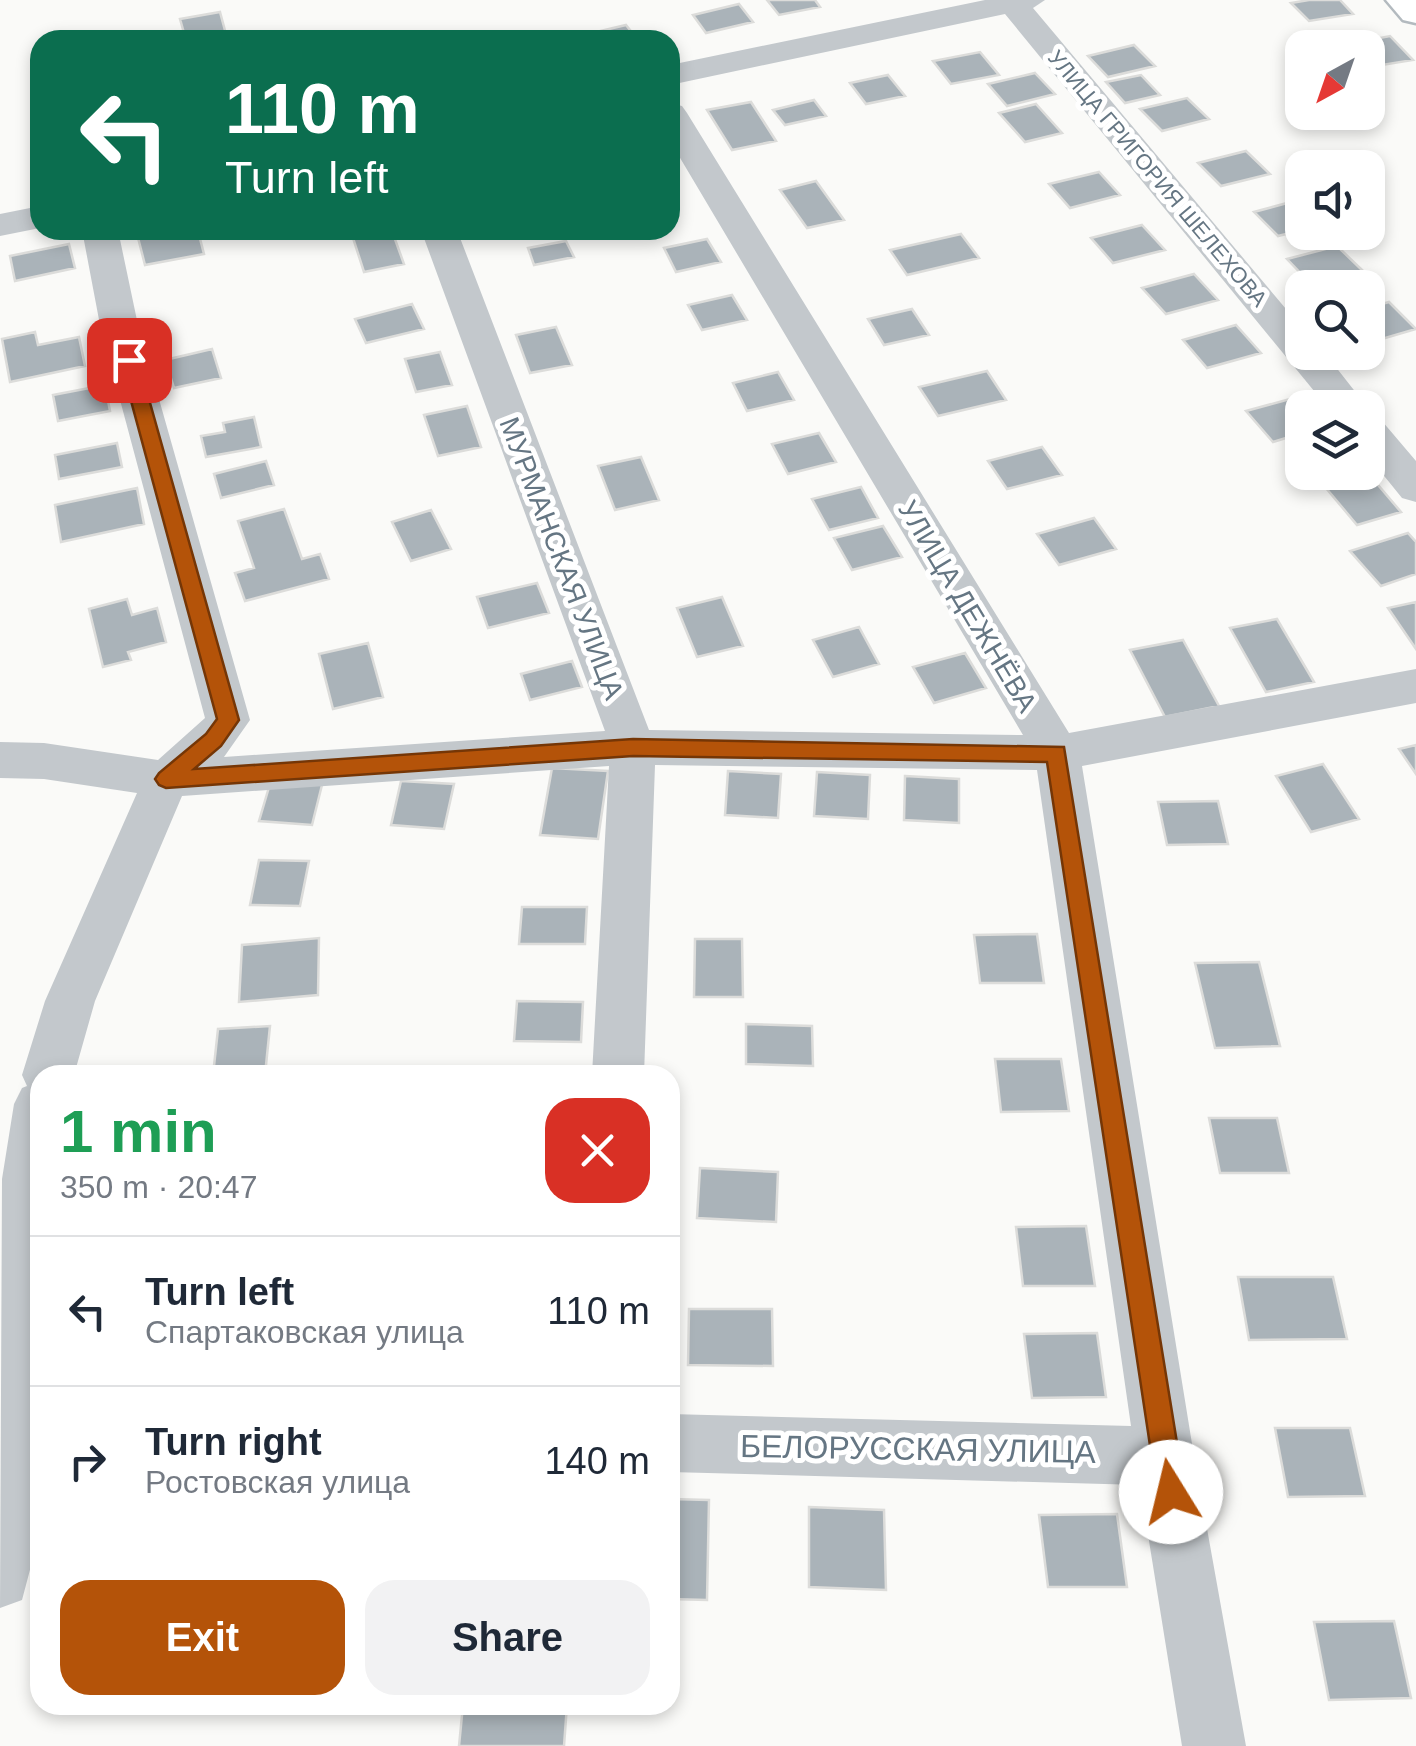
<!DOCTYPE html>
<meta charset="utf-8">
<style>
body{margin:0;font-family:Arial,sans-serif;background:#f2f2f3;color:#1f2937;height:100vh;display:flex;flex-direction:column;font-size:38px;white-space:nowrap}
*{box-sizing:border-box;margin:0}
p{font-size:32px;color:#747a83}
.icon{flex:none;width:55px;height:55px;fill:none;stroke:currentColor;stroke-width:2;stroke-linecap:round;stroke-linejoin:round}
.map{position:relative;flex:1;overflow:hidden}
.details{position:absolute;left:30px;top:1065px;width:650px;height:650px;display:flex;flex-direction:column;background:#fff;border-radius:30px;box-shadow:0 5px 15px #0003}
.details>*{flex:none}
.guide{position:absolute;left:30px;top:30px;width:650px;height:210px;border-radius:30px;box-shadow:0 5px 15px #0003;background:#0b6e4f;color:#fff;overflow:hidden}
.needle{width:65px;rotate:220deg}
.controls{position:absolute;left:1285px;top:30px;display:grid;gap:20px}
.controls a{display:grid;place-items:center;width:100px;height:100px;border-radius:20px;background:#fff;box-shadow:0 5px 15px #0003;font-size:50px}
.pin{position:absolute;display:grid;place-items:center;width:85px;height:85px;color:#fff;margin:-42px;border-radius:20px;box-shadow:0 5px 15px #0006}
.me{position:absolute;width:110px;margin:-55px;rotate:351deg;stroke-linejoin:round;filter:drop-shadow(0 0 8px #0008)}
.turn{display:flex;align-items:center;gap:35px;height:210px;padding:0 30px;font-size:45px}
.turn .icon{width:130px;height:130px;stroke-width:2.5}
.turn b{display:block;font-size:70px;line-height:85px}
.round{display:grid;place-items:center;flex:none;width:105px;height:105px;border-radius:30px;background:#f2f2f3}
.summary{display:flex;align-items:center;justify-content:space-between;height:170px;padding:0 30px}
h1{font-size:60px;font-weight:700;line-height:75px;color:#1e9e55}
.action{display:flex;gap:20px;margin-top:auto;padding:20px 30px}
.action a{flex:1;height:115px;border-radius:30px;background:#b45309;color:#fff;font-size:40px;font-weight:700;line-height:115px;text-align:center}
.action a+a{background:#f2f2f3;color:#1f2937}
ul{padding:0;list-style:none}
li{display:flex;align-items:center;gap:30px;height:150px;padding:0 30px;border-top:2px solid #e0e1e3}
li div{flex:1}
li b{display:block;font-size:38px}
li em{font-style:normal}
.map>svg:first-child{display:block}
.building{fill:#aab3b9;stroke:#dcdcda;stroke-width:2.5}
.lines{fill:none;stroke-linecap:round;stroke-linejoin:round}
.secondary-casing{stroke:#b3babf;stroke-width:5}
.street{fill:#c3c8cc;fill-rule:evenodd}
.secondary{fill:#fff;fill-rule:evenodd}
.route{fill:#b45309;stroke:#753606;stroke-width:2.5}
.labels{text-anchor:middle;stroke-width:10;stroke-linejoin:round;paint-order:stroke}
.far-street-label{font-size:22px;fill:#657683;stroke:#fff}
.street-label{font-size:28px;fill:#657683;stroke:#fff}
.near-street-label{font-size:32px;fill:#657683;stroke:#fff}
</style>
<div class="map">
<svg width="1416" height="1746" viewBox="0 0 1416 1746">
<rect width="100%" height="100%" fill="#fafaf8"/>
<path class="building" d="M767,0H815L820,7L779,15Z
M1309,0H1340L1353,14L1309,21L1291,3Z
M739,4L753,22L706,33L693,15Z
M220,12L227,38L186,40L180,19Z
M626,25L638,40H601L596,32Z
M1390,36L1413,60L1376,66L1368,57V48L1354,43Z
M1134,45L1155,66L1108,77L1088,56Z
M980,52L999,75L951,84L933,61Z
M1035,73L1055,94L1007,106L988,84Z
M888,75L905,96L866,104L850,83Z
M1141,75L1160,95L1125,103L1106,82Z
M1187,98L1209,119L1162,131L1140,109Z
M814,100L826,116L785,125L773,110Z
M751,102L776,141L732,150L707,110Z
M1036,104L1062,133L1025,142L999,113Z
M1246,151L1270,174L1221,186L1198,163Z
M1099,172L1120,195L1070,208L1049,184Z
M816,181L844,220L807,228L780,190Z
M1302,199V230L1278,236L1254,212Z
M1142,225L1165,250L1113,263L1091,238Z
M136,230L198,231L204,254L145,265Z
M392,231L404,264L364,272L353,238Z
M961,234L979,258L907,275L890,250Z
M707,239L721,262L676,272L664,248Z
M566,241L574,257L534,265L528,248Z
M69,244L75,268L15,281L10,256Z
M1337,246L1363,271L1312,285L1287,259Z
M1194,274L1218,300L1166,314L1142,288Z
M732,295L747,320L702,330L688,305Z
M1389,302L1416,329L1368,343V308Z
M412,304L424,329L366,343L355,319Z
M912,309L929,335L884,345L868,319Z
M1236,325L1261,353L1207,368L1183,340Z
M556,327L572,365L530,373L516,335Z
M35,332L38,345L79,337L85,366L10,382L2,339Z
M212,349L221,378L174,388L165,360Z
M440,352L452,385L416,392L405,359Z
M987,371L1006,400L938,416L919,387Z
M778,372L794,400L747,411L733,383Z
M105,385L110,411L58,421L53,395Z
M1301,396L1311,408H1302V433L1273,442L1246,411Z
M467,406L481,447L438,456L424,415Z
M254,417L261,447L206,457L201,436L225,432L223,423Z
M819,433L836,462L788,474L772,444Z
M117,443L122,467L59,479L55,455Z
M1042,447L1062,475L1007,489L988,461Z
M641,457L659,500L615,510L598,466Z
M266,461L274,485L221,498L214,474Z
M1350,472H1367L1401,512L1357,525L1320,481Z
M861,487L878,518L829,530L812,499Z
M137,488L144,524L61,542L55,505Z
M284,509L302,559L320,554L329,579L245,601L235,573L254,568L238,521Z
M431,510L451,549L411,561L392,522Z
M1094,518L1116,549L1059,565L1037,534Z
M883,526L902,557L852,570L834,538Z
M1408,533L1416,542V574L1381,586L1350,551Z
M537,583L549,613L488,628L477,597Z
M722,597L743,646L697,657L677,608Z
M127,599L132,615L157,608L166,642L128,652L131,660L103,667L89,609Z
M1416,602V649L1388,608Z
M1277,619L1314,682L1266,692L1230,628Z
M859,627L879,664L833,677L813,640Z
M1183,640L1219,706L1165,717L1130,650Z
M368,643L383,697L333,709L319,654Z
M965,653L986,688L934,703L913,667Z
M572,661L582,687L530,700L521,674Z
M1416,745V774L1399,749Z
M1323,764L1359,819L1311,832L1276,776Z
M552,768L608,771L598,839L540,835Z
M728,771L781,774L778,818L725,815Z
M817,772L870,775L868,819L814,816Z
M905,776L959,779V823L904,820Z
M272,777L323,781L312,825L259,821Z
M401,781L454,784L444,829L391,825Z
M1218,801L1228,844L1167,845L1158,802Z
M259,860L309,861L300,906L250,905Z
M522,907H587L585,944H519Z
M1037,934L1044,983H980L974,935Z
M319,938L318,995L239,1002L242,945Z
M695,939H742L743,997H694Z
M1259,962L1280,1046L1215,1048L1195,963Z
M517,1001L583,1002L581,1042L514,1041Z
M746,1024L812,1026L813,1066L746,1064Z
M270,1026L265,1075H213L218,1029Z
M995,1059H1061L1069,1111L1001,1112Z
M1209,1118H1277L1289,1173H1220Z
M700,1168L778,1172L776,1222L697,1218Z
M1086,1226L1095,1286H1023L1016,1227Z
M1238,1277H1333L1347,1339L1249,1340Z
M689,1309H772L773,1366L688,1365Z
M1097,1333L1106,1397L1032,1398L1024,1334Z
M1275,1428H1350L1365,1496L1288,1497Z
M670,1499L709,1500L707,1600L670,1599Z
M809,1507L884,1510L886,1590L809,1587Z
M1117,1514L1127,1587H1048L1039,1515Z
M1394,1621L1411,1698L1329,1700L1314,1622Z
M463,1705H567L564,1746H459Z"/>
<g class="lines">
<defs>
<path id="secondary" d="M1386,0H1416V23L1403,20Z"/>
</defs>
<use href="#secondary" class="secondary-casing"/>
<path class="street" d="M985,0H1045L1033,8L1302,328V352H1324L1368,408V409L1328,408L1005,14L670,85V65Z
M670,103L682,106L687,113L1069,733L1416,669V703L1082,766L1194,1456L1246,1746H1182L1140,1485L670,1472V1414L1131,1426L1037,770L655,765L644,1075H592L609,766L182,796L95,1001L74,1075H40V1532L22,1600L0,1608L2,1179L14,1104L22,1088L27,1086L22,1075L45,1001L137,793L44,779L0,778V742L44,743L158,760L205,718L100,325L82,230H118L138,325L250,720L224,757L605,731L421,230H457L649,730L1023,735L670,141Z
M40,206V228L0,236V214Z
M1368,417L1382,421L1416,461V502L1402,498L1368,456Z"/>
<use href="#secondary" class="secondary"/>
</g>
<path class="route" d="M129,355L138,360L239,720L221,746L194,769L633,739L1064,747L1185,1492L1181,1502L1171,1506L1161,1502L1157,1492L1047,762L633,756L166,788L159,785L155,779L159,773L206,734L217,719L120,360Z"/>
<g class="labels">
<g class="far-street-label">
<text transform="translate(1158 178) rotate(50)" y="8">УЛИЦА ГРИГОРИЯ ШЕЛЕХОВА</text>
</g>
<g class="street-label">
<text transform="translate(562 558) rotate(69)" y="10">МУРМАНСКАЯ УЛИЦА</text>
<text transform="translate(968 606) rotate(59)" y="10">УЛИЦА ДЕЖНЁВА</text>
</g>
<g class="near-street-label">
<text transform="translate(918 1449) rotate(1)" y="11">БЕЛОРУССКАЯ УЛИЦА</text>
</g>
</g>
</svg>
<div class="controls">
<a><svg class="needle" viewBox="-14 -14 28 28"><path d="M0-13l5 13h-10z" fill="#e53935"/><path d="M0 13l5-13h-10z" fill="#747a83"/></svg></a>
<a><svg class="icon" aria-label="sound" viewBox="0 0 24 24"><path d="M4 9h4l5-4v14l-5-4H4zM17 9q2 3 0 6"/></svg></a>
<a><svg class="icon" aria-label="search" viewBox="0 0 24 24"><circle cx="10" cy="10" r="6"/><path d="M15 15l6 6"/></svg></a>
<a><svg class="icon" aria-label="layers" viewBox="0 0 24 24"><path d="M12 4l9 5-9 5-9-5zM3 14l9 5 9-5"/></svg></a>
</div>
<div class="pin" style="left:129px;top:360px;background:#d93025"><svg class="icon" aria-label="arrive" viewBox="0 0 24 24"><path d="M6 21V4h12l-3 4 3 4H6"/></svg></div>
<svg class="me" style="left:1171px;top:1492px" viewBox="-20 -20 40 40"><circle r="19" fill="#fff"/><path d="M0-13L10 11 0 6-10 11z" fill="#b45309"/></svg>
<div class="guide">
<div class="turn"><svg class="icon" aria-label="left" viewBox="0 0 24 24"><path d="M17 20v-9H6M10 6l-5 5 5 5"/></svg><div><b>110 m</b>Turn left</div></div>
</div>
<section class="details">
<div class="summary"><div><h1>1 min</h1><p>350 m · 20:47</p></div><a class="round" style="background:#d93025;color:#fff"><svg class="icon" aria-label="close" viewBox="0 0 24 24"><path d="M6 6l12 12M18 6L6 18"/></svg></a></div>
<ul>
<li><svg class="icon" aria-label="left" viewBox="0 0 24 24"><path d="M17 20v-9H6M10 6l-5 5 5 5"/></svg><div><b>Turn left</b><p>Спартаковская улица</p></div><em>110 m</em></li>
<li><svg class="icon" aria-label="right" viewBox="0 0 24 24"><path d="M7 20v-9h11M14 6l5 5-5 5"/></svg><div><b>Turn right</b><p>Ростовская улица</p></div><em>140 m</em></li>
</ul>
<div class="action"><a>Exit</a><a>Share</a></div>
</section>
</div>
